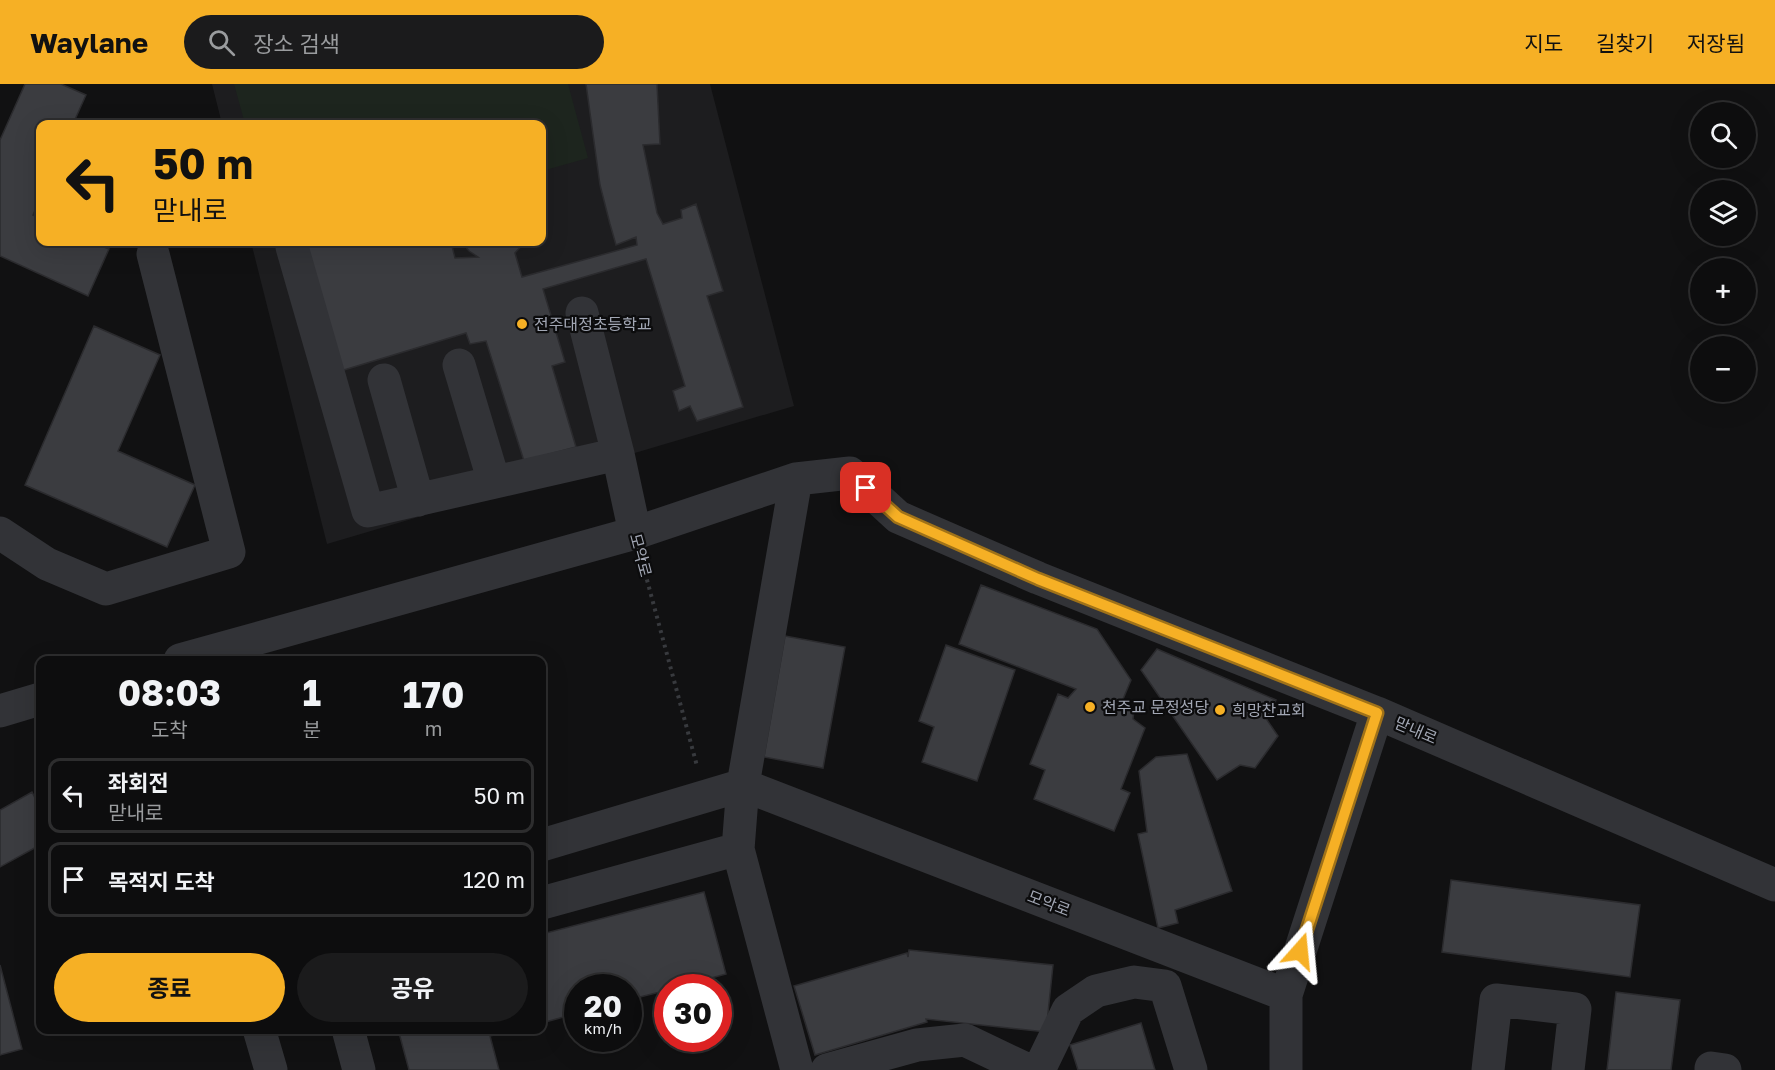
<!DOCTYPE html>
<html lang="ko">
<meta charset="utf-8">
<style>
body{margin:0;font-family:"Golos Text","Noto Sans KR",sans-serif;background:#1b1b1c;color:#f1f3f6;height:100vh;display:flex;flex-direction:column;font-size:22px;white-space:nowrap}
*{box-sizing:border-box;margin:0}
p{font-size:20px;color:#9a9c9e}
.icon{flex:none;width:33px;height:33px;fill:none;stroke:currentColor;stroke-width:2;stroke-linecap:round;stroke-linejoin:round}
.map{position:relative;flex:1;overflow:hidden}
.drawer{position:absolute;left:36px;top:572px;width:510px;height:378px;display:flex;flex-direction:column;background:#0d0d0e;border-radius:12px;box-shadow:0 6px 24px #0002,0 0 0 2px #2d2d2e}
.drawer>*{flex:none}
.banner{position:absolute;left:36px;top:36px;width:510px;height:126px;border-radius:12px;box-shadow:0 6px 24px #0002,0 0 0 2px #2d2d2e;background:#f6b025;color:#111;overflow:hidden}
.controls{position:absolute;left:1690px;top:18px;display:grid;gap:12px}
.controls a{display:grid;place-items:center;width:66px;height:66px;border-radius:50%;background:#0d0d0e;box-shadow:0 6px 24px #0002,0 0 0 2px #2d2d2e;font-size:30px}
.speed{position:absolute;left:564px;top:890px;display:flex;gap:12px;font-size:30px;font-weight:700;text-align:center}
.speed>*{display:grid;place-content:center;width:78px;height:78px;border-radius:50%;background:#0d0d0e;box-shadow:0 6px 24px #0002,0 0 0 2px #2d2d2e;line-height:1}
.speed small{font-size:15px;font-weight:400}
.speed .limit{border:9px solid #d22;background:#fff;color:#111}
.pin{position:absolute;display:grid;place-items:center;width:51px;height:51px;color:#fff;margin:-26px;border-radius:12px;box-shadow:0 3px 9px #0006}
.me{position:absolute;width:66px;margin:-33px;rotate:18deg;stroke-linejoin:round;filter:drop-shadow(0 0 4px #0008)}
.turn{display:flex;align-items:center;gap:21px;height:126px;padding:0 18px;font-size:27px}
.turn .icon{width:78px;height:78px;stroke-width:2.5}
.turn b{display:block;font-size:42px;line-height:51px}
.eta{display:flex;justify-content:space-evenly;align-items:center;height:102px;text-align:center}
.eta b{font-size:36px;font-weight:700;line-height:42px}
.primary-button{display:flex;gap:12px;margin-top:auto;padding:12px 18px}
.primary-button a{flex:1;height:69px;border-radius:36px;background:#f6b025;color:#111;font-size:24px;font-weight:700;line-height:69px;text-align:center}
.primary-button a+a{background:#1b1b1c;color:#f1f3f6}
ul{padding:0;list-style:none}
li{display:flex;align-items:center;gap:18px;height:75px;margin:0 12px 9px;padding:0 6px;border:3px solid #2d2d2e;border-radius:12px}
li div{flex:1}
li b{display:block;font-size:22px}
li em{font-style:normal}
header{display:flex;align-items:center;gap:36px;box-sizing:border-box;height:84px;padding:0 30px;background:#f6b025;color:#111}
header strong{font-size:28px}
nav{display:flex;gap:33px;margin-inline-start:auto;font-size:21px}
.search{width:420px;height:54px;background:#1b1b1c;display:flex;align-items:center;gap:15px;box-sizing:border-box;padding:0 21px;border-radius:33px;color:#9a9c9e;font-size:22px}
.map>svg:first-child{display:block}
.built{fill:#1d1d1f}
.green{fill:#1d251e}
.building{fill:#3b3c40;stroke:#2b2b2e;stroke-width:1.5}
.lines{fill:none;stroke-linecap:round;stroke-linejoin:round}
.path{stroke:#383a3e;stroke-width:4;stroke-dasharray:3 4.5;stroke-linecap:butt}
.minor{stroke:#323337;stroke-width:33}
.route-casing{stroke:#a07218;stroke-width:15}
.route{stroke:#f6b025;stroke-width:10}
.poi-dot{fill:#f6b025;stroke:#0c0c0d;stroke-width:2}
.labels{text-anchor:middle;stroke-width:4.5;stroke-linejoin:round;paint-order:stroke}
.poi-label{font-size:16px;fill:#a2a7b4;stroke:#0c0c0d;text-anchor:start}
.street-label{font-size:16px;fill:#a2a7b4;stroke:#0c0c0d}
</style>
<header>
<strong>Waylane</strong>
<div class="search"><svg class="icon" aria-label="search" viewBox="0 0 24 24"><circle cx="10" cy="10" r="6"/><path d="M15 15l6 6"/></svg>장소 검색</div>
<nav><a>지도</a><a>길찾기</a><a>저장됨</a></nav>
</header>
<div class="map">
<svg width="1775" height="986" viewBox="0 0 1775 986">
<rect width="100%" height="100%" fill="#111112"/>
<path class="built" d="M212,0H710L794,322L327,460L251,158H542V40H222Z"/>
<path class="green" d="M234,0H568L588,74L542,87V40H245Z"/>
<path class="building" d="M25,0H61L86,11L73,40H40V114L33,131L40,134V158H92L109,165L88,212L0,172V56Z
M586,0H657L660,60L643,61L657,129L663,140L682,134L681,126L696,120L723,207L707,212L743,323L697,337L690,322L679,327L673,307L685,302L646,175L543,205L565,278L552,282L576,363L524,377L486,257L470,260L466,249L334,289L306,158H451L455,174L478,173L469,167L462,158H525L515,169L522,193L637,161L636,153L616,161L610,140L600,101Z
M94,242L160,271L118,367L195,401L167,463L25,401Z
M981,501L1097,545L1131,596L1121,620L1134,626L1133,635L1145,644L1121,705L1130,709L1114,747L1034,715L1045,686L1030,680L1058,610L1068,614L1076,605L959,560Z
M785,552L845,563L823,684L764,673Z
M946,561L1015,586L977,697L922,678L934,643L919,637Z
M1157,565L1276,616L1267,636L1278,652L1255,684L1240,681L1217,696L1141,586Z
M1187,670L1232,807L1175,826L1178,839L1158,844L1138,750L1147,748L1139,687L1156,673Z
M32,708L40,724V761L0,783V726Z
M1451,796L1640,821L1630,893L1442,868Z
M704,808L726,890L678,903H668V906L628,916V903H578V929L542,939V850Z
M909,866L1053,881L1046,948L926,935L927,938L815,971L794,902L907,869L908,873Z
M0,881L22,965L0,971Z
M1616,908L1680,916L1671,986H1607Z
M1141,939L1155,986H1078L1070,961Z
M398,945H517L490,952L499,986H409Z"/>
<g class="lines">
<path class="path" d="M643,481L697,682"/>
<path class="minor" d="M292,163L368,427L618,370
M582,229L618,370L635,449
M459,281L494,398
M384,296L418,416
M796,395L743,701L738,765L797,986
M0,449L47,480L106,505L229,468L153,170
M180,576L635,449L796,395L850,389L898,433L1038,494L1377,629L1775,801
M0,627L40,615
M542,761L743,701L1286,911V986
M542,819L738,765
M1286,911L1377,629
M259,945L271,986
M351,945L349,949L359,986
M827,986L917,961L965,956L1028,986
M1039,986L1068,926L1096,907L1134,898L1165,902L1191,986
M1488,986L1496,916L1575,925L1568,986
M1711,986V984L1725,986"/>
</g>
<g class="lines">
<defs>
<path id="route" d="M866,404L898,433L1038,495L1377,629L1300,867"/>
</defs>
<use href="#route" class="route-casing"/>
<use href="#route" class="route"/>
</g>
<g class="poi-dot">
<circle cx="522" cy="240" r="6"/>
<circle cx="1090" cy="623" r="6"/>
<circle cx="1220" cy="626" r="6"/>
</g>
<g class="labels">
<g class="poi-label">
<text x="534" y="246">전주대정초등학교</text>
<text x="1102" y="629">천주교 문정성당</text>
<text x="1232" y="632">희망찬교회</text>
</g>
<g class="street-label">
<text transform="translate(641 471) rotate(75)" y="6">모악로</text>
<text transform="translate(1416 646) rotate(23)" y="6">맏내로</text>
<text transform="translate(1049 819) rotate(21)" y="6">모악로</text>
</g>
</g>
</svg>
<div class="controls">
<a><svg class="icon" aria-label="search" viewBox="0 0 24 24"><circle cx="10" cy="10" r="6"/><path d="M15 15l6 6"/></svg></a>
<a><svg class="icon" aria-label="layers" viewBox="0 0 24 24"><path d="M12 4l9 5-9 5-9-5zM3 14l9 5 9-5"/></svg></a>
<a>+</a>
<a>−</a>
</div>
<div class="speed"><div>20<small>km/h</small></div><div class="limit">30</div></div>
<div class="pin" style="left:866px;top:404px;background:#d93025"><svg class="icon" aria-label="arrive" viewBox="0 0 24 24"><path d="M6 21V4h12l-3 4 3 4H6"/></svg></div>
<svg class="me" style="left:1300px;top:867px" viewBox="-20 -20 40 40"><path d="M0-17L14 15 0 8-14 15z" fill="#f6b025" stroke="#fff" stroke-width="4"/></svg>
<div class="banner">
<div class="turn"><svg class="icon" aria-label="left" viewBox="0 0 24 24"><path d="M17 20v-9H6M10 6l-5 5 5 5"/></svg><div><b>50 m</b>맏내로</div></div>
</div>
<section class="drawer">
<div class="eta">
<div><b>08:03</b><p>도착</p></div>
<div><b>1</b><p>분</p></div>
<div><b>170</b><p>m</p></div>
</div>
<ul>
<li><svg class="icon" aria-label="left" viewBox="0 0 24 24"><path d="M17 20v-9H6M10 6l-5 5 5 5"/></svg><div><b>좌회전</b><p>맏내로</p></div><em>50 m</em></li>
<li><svg class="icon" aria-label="arrive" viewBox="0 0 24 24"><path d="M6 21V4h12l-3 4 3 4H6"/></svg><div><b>목적지 도착</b></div><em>120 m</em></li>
</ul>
<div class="primary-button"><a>종료</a><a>공유</a></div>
</section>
</div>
